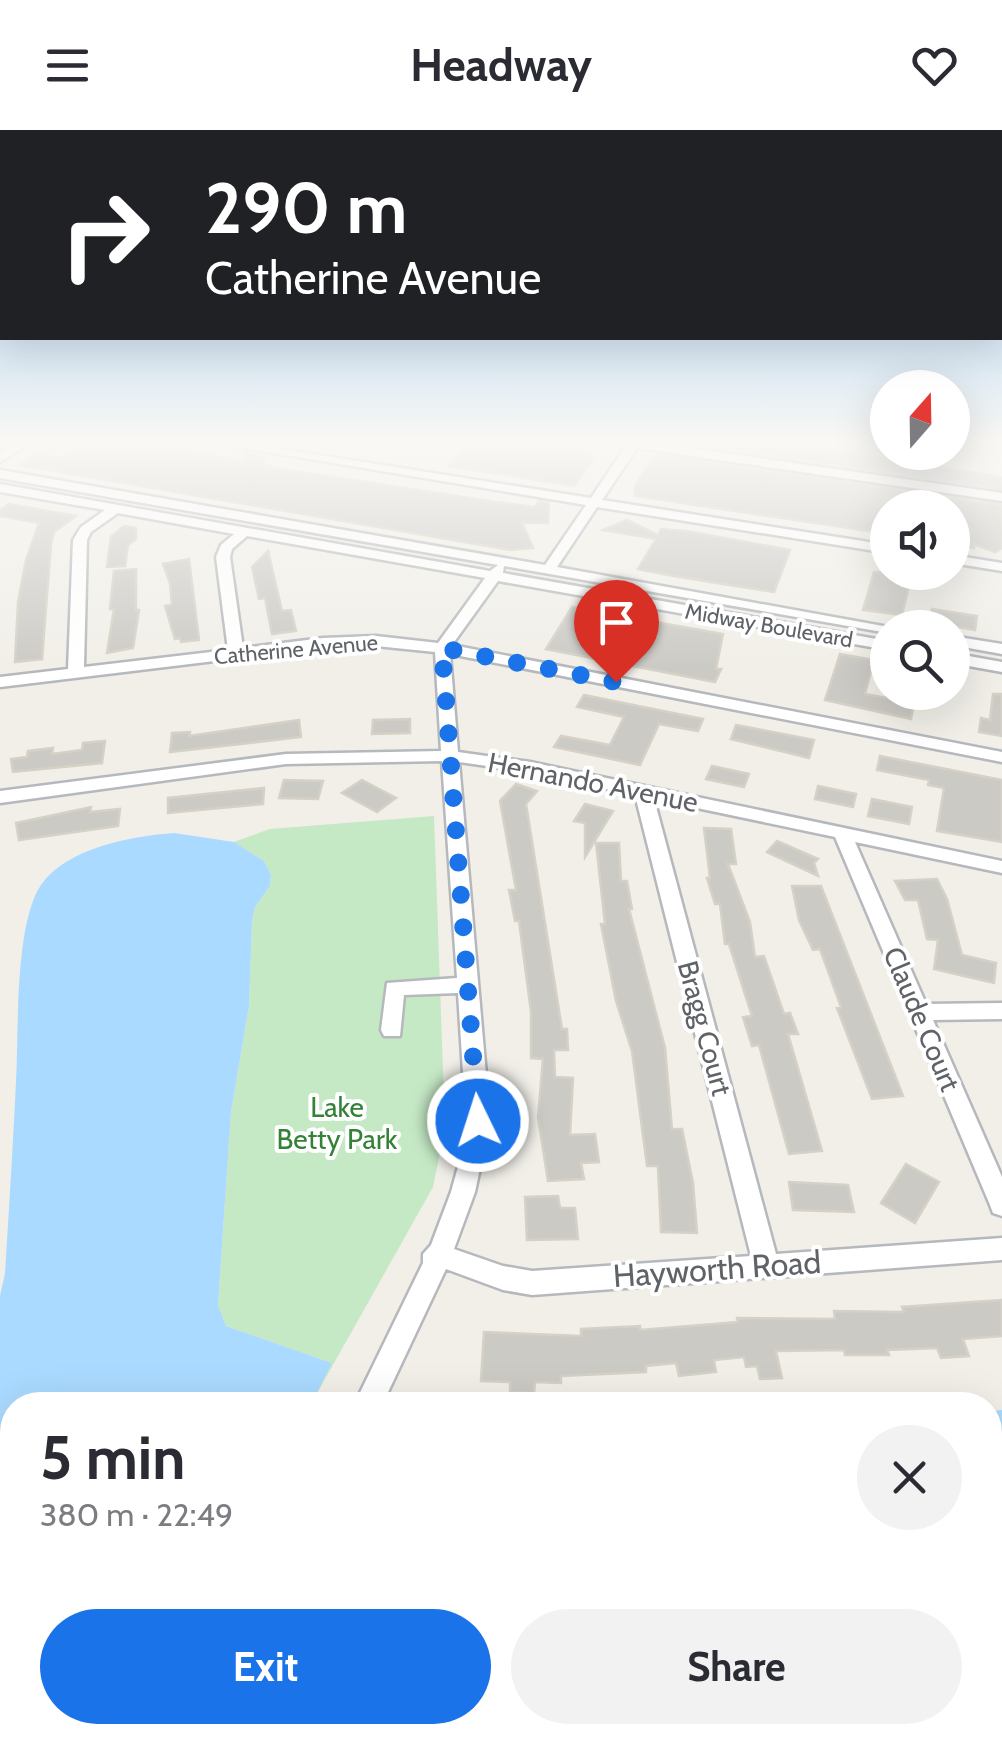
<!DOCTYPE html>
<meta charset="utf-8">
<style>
body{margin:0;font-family:Cabin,sans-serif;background:#f2f2f3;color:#2b2b33;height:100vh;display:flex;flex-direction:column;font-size:38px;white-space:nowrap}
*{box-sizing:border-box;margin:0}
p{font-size:32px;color:#7c7c81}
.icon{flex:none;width:55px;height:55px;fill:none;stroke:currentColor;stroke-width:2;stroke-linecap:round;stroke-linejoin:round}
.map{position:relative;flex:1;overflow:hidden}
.drawer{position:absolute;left:0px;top:1262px;width:1002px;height:352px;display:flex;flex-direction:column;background:#fff;border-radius:40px 40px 0 0;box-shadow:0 10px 40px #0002}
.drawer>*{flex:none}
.banner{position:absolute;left:0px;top:0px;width:1002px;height:210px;box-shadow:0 10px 40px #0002;background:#202124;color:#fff;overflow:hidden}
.needle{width:65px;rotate:20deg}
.fabs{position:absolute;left:870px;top:240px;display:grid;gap:20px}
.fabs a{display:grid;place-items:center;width:100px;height:100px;border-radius:50%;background:#fff;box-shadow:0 10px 40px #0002;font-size:50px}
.pin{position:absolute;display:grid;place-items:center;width:85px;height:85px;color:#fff;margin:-102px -42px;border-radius:50% 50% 50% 0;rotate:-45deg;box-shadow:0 0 10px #0007}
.pin .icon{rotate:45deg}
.me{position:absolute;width:110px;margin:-55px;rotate:356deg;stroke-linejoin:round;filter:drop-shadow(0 0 8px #0008)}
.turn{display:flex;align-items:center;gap:35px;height:210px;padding:0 40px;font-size:45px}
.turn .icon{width:130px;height:130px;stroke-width:2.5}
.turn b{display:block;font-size:70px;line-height:85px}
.round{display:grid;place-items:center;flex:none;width:105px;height:105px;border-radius:52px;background:#f2f2f3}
.head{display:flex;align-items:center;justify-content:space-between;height:170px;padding:0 40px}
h1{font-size:60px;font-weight:700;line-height:75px}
.action{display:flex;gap:20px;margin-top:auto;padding:20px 40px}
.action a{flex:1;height:115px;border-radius:60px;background:#1a73e8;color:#fff;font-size:40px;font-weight:700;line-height:115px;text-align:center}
.action a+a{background:#f2f2f3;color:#2b2b33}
header{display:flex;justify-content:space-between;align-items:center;height:130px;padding:0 40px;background:#fff;font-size:45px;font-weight:700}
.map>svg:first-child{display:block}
.green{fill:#c5e8c5}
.water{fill:#aadaff}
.building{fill:#cccac5;stroke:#d6d1c6;stroke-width:2.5}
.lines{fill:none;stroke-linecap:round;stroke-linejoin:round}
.minor-casing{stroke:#b5b8bc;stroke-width:5}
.minor{fill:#fff;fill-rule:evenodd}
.route{stroke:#1a73e8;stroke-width:18;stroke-dasharray:0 32.4}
.labels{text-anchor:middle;stroke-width:8;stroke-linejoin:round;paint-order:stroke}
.far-street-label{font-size:22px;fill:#5f6368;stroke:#fff}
.street-label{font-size:28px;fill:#5f6368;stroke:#fff}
.park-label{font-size:28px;fill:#348238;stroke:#fff}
.near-street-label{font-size:32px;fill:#5f6368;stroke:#fff}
</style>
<header><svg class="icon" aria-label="menu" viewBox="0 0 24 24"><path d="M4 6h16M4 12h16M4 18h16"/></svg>Headway<svg class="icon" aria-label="heart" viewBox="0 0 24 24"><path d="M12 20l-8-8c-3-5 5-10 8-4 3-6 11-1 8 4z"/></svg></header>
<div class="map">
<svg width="1002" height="1614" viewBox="0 0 1002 1614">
<rect width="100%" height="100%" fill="#f1efe8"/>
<path class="green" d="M434,686L445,998L433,1057L311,1274L332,1233L226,1196L218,1175L231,982L249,876L252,791L255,777L270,756L271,745L264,731L234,712L270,699Z
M990,1401H1002V1614H450L454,1602H990Z"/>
<path class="water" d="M174,703L234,712L264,731L271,745L270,756L255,777L252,791L249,876L231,982L218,1175L226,1196L332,1233L311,1275H12V1505L0,1526V1166L5,1143C9,1080 13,1015 16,952C19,902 14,795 41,755C66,718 132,706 174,703Z
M1002,1280V1401H990V1281Z"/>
<path class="building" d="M86,313L157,316L243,331L244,322L264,325L263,333L275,338L496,372L535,377L539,371L549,373L548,393H522L533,418L510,420L20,335L36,324L64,328Z
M471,313H531L575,319L595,327L574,356L448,336Z
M682,313H760L839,322L990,345L1002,348V359Z
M655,324L1002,375V418L995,422L974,414V418L952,415V378L888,372V404L635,366V356Z
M9,374L76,386L54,402L51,414L42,529L15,532L18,472L26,430L39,393L0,386V380Z
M627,390L658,405L661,399L686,401L790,420L774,462L679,447L638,439L656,409L603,400Z
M124,396L136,398V409L128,415L125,436L107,437L111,407Z
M268,421L282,481L291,480L296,501L272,504L265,468L259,469L252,437Z
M189,429L199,510L181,512L180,508L175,509L165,476L172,474L170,453L163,434Z
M136,439V480H139L133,518L107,523L114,479H110L114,441Z
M874,442H912L902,485L863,480Z
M572,477L723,504L716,539H721L715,552L546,519Z
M932,479L977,486L975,500L930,492Z
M840,524L874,530L865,564L914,573L911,589L825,570Z
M993,564H1002V606L979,602L981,588L990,590Z
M584,565L683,585L703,589L698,601L659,594L640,635L554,617L561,606L610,615L624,587L577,577Z
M410,589V603L372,604L373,590Z
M299,590L301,607L170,622L172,603L190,602L189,606Z
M736,595L814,610L809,628L731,609Z
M105,611L102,633L13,642L11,629L27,627L28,621L53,618L52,624L82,620L83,613Z
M880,626L1002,650V712L937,701L944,658L928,655L929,650L877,640Z
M712,636L749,644L744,657L706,649Z
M284,650L323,651L318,669L279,668Z
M362,650L396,668L377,682L342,663Z
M516,654L537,661L526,674L562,899H567L568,920H554L555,947L573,948L570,1005L595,1004L599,1032L581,1033L584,1049L548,1051L538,987L543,929L531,928V882L519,791H515L509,760H516L500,671Z
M818,656L856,664L853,677L815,669Z
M264,658L263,674L168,683V668Z
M872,669L912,677L909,694L868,686Z
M585,674L613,681L585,727V693L574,691Z
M91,677L90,682L120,679L118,696L19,710L16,693Z
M704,698L731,699L736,734H728L750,792L755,827L764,826L784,884L790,883L798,904H788L822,1021L789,1024L759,915L752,916L743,887L752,886L729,814H725L720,774H715L707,748H710Z
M777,711L818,729L814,733L818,746L767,722Z
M596,713H619L621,751H627L632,779H629L665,918L672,999H682L693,1053L697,1103L661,1102L658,1036H647L632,921L616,871L601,794H605Z
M937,749L947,769L962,825L996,833L994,853L934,839L938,810L927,809L918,770H905L895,751Z
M792,756H821L903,966L872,969L837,878L841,877L820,819L813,820L799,790Z
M906,1034L939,1052L915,1093L881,1073Z
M789,1052L848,1055L854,1082L793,1080Z
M558,1066L560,1078H575L578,1109L527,1110L525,1067Z
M1002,1170V1206L963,1209L969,1226L941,1228L937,1218L887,1220L889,1225H845L844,1220L776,1221L782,1248L760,1249L757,1236L746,1237L744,1227L714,1230L716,1242L679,1246L676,1233L646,1236V1242L561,1246V1253L535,1252L534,1263L510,1262V1252L481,1251L484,1202L581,1206V1199L640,1196V1200L738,1192L737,1188L835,1189L834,1181L904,1182L902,1177Z"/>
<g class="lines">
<defs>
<path id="minor" d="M16,313H30L0,332V323Z
M214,313H243L591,368L626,316L624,313H655L1002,363V371L637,318L602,370L888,415V423L597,377L557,437L894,498H888V503L504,436L503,443L888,511V520L498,451L452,515L1002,622V632L450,524L458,622L530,632L1002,731V743L855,712L926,874L1002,873V889L933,890L1002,1047V1086L993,1083L990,1075L835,707L654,669L776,1124L1002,1108V1130L532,1165L503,1160L446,1139L382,1275H354L423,1133V1124L431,1115L451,1062L461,1026L466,991L458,863L404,865L400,906H384L381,900L387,853L457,848L442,631L286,634L0,673V661L286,624L441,621L435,522L376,516L323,518L0,557V547L68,539L73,410L81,397L105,380L0,362V354L490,441L498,435L0,348V340L545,435L586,375ZM118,383L234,404L221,415L216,427L228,520L84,537L87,410L91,402ZM247,406L485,448L438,513L376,506L323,508L243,518L230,427L232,419ZM459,632L530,642L635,665L751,1126L532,1141L503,1136L454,1119L475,1062L490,991Z
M952,425L1002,433V441L952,433Z
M952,506L1002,514V524L952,515Z
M952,523L1002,532V542L952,533Z
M202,1602H235L231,1614H197Z"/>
</defs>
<use href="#minor" class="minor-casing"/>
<use href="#minor" class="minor"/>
</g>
<linearGradient id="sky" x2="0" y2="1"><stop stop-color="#8fc3f1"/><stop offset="0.58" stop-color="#f9f8f5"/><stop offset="1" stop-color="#f9f8f5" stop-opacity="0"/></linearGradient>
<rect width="1002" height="539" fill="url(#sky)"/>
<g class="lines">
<path class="route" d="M478,991L442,518L616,552"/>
</g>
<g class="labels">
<g class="far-street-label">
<text transform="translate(769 495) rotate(10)" y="8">Midway Boulevard</text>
<text transform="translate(296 519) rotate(-5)" y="8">Catherine Avenue</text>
</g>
<g class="street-label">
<text transform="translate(593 652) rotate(11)" y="10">Hernando Avenue</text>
<text transform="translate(922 889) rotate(67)" y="10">Claude Court</text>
<text transform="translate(705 898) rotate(75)" y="10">Bragg Court</text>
</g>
<g class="park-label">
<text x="337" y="987">Lake<tspan x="337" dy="32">Betty Park</tspan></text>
</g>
<g class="near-street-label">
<text transform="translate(717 1139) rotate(-4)" y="11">Hayworth Road</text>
</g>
</g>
</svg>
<div class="fabs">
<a><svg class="needle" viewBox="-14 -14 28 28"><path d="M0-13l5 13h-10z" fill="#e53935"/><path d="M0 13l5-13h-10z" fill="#7c7c81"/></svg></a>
<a><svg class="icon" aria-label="sound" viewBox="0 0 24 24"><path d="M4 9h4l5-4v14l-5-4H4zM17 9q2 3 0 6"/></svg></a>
<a><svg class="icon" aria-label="search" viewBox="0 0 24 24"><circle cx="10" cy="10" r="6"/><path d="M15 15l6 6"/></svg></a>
</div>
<div class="pin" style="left:616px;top:552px;background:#d93025"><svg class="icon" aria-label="arrive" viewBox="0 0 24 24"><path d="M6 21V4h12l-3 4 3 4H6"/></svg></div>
<svg class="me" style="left:478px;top:991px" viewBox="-20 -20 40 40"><circle r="17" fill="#1a73e8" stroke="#fff" stroke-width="3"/><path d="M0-11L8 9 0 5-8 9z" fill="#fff"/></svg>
<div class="banner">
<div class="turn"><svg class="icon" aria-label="right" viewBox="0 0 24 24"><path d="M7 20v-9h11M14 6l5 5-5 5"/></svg><div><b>290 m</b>Catherine Avenue</div></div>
</div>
<section class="drawer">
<div class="head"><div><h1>5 min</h1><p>380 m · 22:49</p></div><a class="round"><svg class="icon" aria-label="close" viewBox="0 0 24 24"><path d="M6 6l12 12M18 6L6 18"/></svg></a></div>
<div class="action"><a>Exit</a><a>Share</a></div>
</section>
</div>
